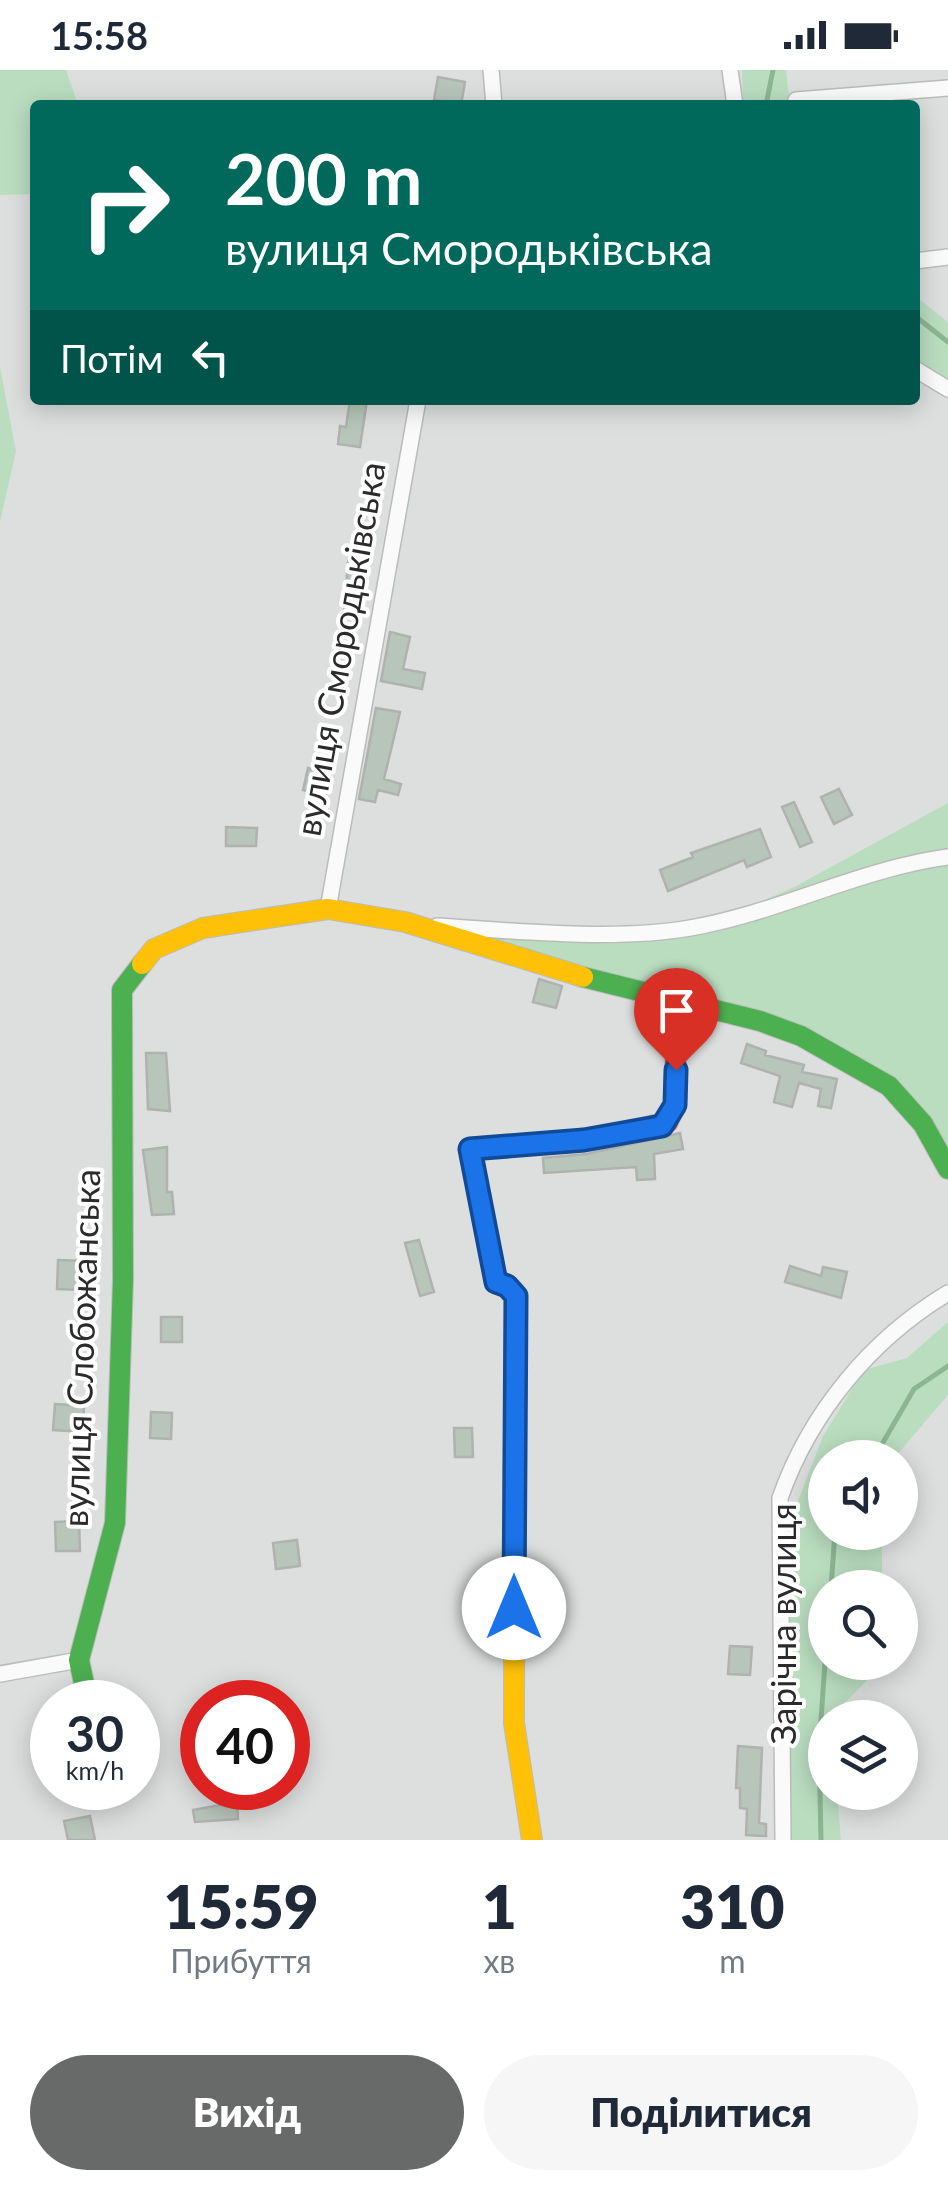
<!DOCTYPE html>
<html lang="uk">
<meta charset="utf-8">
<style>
body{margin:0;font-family:Lato,sans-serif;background:#f6f6f7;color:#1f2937;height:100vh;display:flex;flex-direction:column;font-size:38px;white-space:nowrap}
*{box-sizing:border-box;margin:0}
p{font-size:32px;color:#747a83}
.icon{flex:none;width:55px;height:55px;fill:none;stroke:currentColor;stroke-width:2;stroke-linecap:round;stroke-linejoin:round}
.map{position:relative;height:1770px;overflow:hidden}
.details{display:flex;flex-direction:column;background:#fff;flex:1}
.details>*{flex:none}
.banner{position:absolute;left:30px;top:30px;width:890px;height:305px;border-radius:10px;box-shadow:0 5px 25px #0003;background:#00695c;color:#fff;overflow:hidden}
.tools{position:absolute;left:808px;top:1370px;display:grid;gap:20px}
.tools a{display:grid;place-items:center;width:110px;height:110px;border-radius:50%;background:#fff;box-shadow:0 5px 25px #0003;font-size:50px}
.speed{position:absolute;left:30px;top:1610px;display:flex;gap:20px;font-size:50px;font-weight:700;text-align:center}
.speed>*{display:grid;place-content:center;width:130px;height:130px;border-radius:50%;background:#fff;box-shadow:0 5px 25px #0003;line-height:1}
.speed small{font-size:25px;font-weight:400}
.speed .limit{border:15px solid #d22;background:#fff;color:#111}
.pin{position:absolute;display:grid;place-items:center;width:85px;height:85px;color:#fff;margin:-102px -42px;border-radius:50% 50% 50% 0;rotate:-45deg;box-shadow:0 0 10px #0007}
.pin .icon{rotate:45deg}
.me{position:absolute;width:110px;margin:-55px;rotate:0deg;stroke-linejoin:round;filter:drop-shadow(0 0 8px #0008)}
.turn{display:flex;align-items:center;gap:35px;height:210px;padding:0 30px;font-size:45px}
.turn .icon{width:130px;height:130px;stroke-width:2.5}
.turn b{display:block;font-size:70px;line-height:85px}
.then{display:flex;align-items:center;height:95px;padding:0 30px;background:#0003;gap:20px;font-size:38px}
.eta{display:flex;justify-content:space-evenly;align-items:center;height:170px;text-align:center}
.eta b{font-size:60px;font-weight:800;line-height:70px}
.primary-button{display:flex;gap:20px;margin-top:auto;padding:20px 30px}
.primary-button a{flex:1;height:115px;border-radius:60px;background:#686a69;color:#fff;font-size:40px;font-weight:800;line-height:115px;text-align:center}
.primary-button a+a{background:#f6f6f7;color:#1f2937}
.status{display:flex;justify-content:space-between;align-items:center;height:70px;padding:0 50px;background:#fff;direction:ltr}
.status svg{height:28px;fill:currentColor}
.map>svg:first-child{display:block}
.green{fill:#baddc0}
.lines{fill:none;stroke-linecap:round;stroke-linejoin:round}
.stream{stroke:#8cb693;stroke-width:5}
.building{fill:#b8c5ba;stroke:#afb2b0;stroke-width:2.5}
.street-casing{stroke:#babcba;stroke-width:18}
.fast-casing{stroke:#babcba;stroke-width:22}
.slow-casing{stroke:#babcba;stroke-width:22}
.jam-casing{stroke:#babcba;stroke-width:22}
.street{stroke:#fafafa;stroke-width:15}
.fast{stroke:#4caf50;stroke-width:20}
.slow{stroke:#ffc107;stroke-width:20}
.jam{stroke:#c62828;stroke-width:20}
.route-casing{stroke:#114b97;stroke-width:25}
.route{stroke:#1a73e8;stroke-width:18}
.labels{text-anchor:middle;stroke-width:8;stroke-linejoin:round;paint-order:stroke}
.street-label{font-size:35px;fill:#2a2b2a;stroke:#fff}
</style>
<div class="status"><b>15:58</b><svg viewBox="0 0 49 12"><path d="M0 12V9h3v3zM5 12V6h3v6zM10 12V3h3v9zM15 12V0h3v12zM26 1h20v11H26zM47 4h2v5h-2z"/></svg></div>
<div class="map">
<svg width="948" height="1770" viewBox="0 0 948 1770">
<rect width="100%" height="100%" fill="#dcdfdd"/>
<path class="green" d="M0,0H66L78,35H35V124L0,125Z
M742,0H786L790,35H743Z
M915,226L948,252V319L915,299Z
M0,297L16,381L0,452Z
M948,733V1099L906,1034L801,966L414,855L681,859L732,845L796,816Z
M948,1252V1325L895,1387L825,1388V1462L882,1463V1517L825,1518V1592L881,1593V1596L831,1647L825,1648V1722L837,1723L841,1770H783L793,1444L823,1366L864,1300L907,1288Z"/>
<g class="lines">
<path class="stream" d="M766,35L773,0
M915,246L948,272
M874,1388L914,1319L948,1296
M831,1518L835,1462
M821,1770L819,1679L825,1592"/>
</g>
<path class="building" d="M438,7L465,12L461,35L434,30Z
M350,330H367L360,377L338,374L340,356L346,357Z
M349,481L365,484L357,525L364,526L361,544L344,541Z
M390,562L410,567L403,599L425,603L422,619L381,611Z
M376,638L400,642L384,709L401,714L398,725L378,720L375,732L359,729Z
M308,698L330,703L325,725L303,720Z
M839,719L852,745L834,754L821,727Z
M794,732L812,772L800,777L782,737Z
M226,757L257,758L256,776H226Z
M760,759L771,787L747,797L744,790L668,821L660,800L693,787L691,783Z
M539,909L562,916L556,938L533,932Z
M747,974L766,981L765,985L804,995L802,1002L837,1009L831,1038L818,1036L821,1019L799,1013L792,1037L774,1032L780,1006L741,993Z
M146,983H166L170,1041L148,1039Z
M680,1063L683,1079L654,1084L655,1109L637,1110L636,1097L544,1103L543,1088L587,1084Z
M167,1077V1122H172L174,1144L152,1145L143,1080Z
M419,1170L434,1222L420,1226L405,1173Z
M58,1190L84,1191L83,1220L57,1219Z
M790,1196L821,1206L823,1197L847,1202L841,1228L785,1212Z
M161,1247H182V1272H161Z
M55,1334L84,1336L83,1362L53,1360Z
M151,1342L172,1343L171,1369L150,1368Z
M454,1358H472L473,1387H455Z
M79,1451L80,1481H56L55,1452Z
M297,1470L300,1496L276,1499L273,1473Z
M730,1576L752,1577L750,1605L728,1604Z
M738,1676L762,1678L759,1753L766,1754V1766L746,1765L747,1739L740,1738V1718H736Z
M237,1732L238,1749L195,1752L193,1740Z
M90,1746L95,1770H68L64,1751Z"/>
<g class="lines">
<defs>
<path id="street" d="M491,0L494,35
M730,0L735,35
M796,30L948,18
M915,191L948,187
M915,299L948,319
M328,839L418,330
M437,856C512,861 617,871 690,858C778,843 859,799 948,787
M0,1604L79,1590
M783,1770L780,1428C810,1343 870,1270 948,1223"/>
<path id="fast" d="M583,907L760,951L801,966L889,1016L923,1054L948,1099
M88,1632L79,1590L115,1453L123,1210L122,920L142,894"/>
<path id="slow" d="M142,894L154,879L203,858L328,839L405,852L583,907
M473,1097L495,1212L507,1215L515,1226L514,1653L532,1770"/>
<path id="jam" d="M473,1097L470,1079L584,1071L668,1052L675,1035L676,930"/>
</defs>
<use href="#street" class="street-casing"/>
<use href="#fast" class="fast-casing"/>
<use href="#slow" class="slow-casing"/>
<use href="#jam" class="jam-casing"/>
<use href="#street" class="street"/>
<use href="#fast" class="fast"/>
<use href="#slow" class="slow"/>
<use href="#jam" class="jam"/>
</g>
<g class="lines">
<defs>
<path id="route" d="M514,1538L516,1226L507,1216L496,1212L470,1079L584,1070L662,1056L675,1035L676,1000"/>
</defs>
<use href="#route" class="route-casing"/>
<use href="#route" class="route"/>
</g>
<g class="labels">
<g class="street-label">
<text transform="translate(341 579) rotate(-80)" y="12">вулиця Смородьківська</text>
<text transform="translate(82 1278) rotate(-88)" y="12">вулиця Слобожанська</text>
<text transform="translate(784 1554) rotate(-90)" y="12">Зарічна вулиця</text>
</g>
</g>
</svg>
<div class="tools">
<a><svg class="icon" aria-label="sound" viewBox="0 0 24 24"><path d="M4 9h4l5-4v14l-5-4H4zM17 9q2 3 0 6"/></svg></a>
<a><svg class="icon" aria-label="search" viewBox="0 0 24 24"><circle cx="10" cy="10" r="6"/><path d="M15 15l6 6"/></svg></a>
<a><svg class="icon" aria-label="layers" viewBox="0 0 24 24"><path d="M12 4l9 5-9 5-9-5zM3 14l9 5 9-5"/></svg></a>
</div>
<div class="speed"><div>30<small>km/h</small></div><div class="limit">40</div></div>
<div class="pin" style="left:676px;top:1000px;background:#d93025"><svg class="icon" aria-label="arrive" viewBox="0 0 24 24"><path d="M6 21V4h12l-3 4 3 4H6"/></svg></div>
<svg class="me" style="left:514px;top:1538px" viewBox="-20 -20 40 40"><circle r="19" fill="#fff"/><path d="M0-13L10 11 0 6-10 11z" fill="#1a73e8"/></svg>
<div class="banner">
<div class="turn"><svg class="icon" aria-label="right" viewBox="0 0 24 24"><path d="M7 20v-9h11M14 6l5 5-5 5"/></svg><div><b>200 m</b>вулиця Смородьківська</div></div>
<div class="then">Потім<svg class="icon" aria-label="left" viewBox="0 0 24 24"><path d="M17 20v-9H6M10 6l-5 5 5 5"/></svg></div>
</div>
</div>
<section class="details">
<div class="eta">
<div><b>15:59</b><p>Прибуття</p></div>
<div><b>1</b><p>хв</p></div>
<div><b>310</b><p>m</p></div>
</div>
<div class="primary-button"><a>Вихід</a><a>Поділитися</a></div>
</section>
